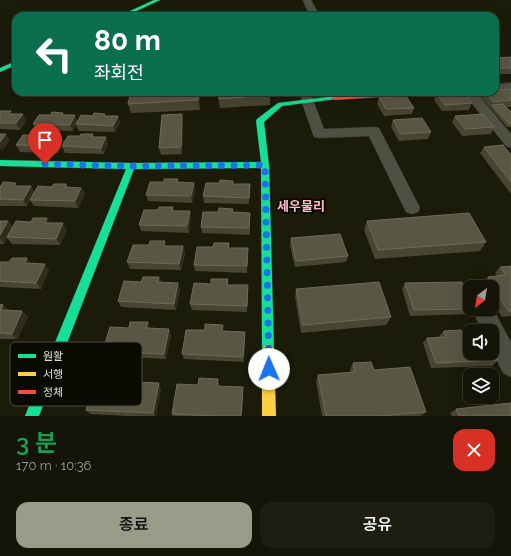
<!DOCTYPE html>
<html lang="ko">
<meta charset="utf-8">
<style>
body{margin:0;font-family:Raleway,"Noto Sans KR",sans-serif;background:#1d1d12;color:#f1f3f6;height:100vh;display:flex;flex-direction:column;font-size:15px;white-space:nowrap}
*{box-sizing:border-box;margin:0}
p{font-size:13px;color:#9d9e9c}
.icon{flex:none;width:22px;height:22px;fill:none;stroke:currentColor;stroke-width:2;stroke-linecap:round;stroke-linejoin:round}
.map{position:relative;height:416px;overflow:hidden}
.drawer{display:flex;flex-direction:column;background:#141408;flex:1}
.drawer>*{flex:none}
.guide{position:absolute;left:12px;top:12px;width:487px;height:84px;border-radius:12px;box-shadow:0 4px 16px #0002,0 0 0 1px #333329;background:#0b6e4f;color:#fff;overflow:hidden}
.needle{width:26px;rotate:211deg}
.controls{position:absolute;left:463px;top:280px;display:grid;gap:8px}
.controls a{display:grid;place-items:center;width:36px;height:36px;border-radius:8px;background:#141408;box-shadow:0 4px 16px #0002,0 0 0 1px #333329;font-size:20px}
.pin{position:absolute;display:grid;place-items:center;width:34px;height:34px;color:#fff;margin:-41px -17px;border-radius:50% 50% 50% 0;rotate:-45deg;box-shadow:0 0 4px #0007}
.pin .icon{rotate:45deg}
.me{position:absolute;width:44px;margin:-22px;rotate:359deg;stroke-linejoin:round;filter:drop-shadow(0 0 3px #0008)}
.turn{display:flex;align-items:center;gap:14px;height:84px;padding:0 16px;font-size:18px}
.turn .icon{width:52px;height:52px;stroke-width:2.5}
.turn b{display:block;font-size:28px;line-height:34px}
.round{display:grid;place-items:center;flex:none;width:42px;height:42px;border-radius:12px;background:#1d1d12}
.overview{display:flex;align-items:center;justify-content:space-between;height:68px;padding:0 16px}
h1{font-size:24px;font-weight:600;line-height:30px;color:#1e9e55}
.button{display:flex;gap:8px;margin-top:auto;padding:8px 16px}
.button a{flex:1;height:46px;border-radius:12px;background:#9a9c8a;color:#111;font-size:16px;font-weight:600;line-height:46px;text-align:center}
.button a+a{background:#1d1d12;color:#f1f3f6}
.map>svg:first-child{display:block}
.lines{fill:none;stroke-linecap:round;stroke-linejoin:round}
.street-casing{stroke:#35362b;stroke-width:1}
.fast-casing{stroke:#35362b;stroke-width:1}
.slow-casing{stroke:#35362b;stroke-width:1}
.jam-casing{stroke:#35362b;stroke-width:1}
.street{fill:#4f5044;fill-rule:evenodd}
.fast{fill:#16e098;fill-rule:evenodd}
.slow{fill:#ffcf43;fill-rule:evenodd}
.jam{fill:#f24e42;fill-rule:evenodd}
.wall{fill:#484533}
.shaded-wall{fill:#2f2d1b}
.building{fill:#595644;stroke:#6e6b59}
.route{stroke:#1a73e8;stroke-width:7;stroke-dasharray:0 12.6}
.labels{text-anchor:middle;stroke-width:4;stroke-linejoin:round;paint-order:stroke}
.quarter-label{font-size:13px;font-weight:bold;fill:#febac7;stroke:#0a0b02}
.key{fill:#0a0b02;stroke:#4a4b40;stroke-width:1}
.key-label{font-size:11px;fill:#dfe1cf}
</style>
<div class="map">
<svg width="511" height="416" viewBox="0 0 511 416">
<rect width="100%" height="100%" fill="#1b1b0a"/>
<g class="lines">
<defs>
<path id="street" d="M303,0H311L320,16H310Z
M511,83V91L495,92V84Z
M463,92H476L511,134V148L506,146Z
M307,96L312,97L313,100L324,129L374,127L379,128L420,208L418,212L412,214L406,212L369,136L319,138L314,137L301,100L302,97Z
M492,307L511,342V377L503,373L492,351V331H482L472,309H492Z"/>
<path id="fast" d="M154,0H160L126,16H119Z
M16,61V65L0,72V68Z
M335,96L337,97V99L282,106L264,122L269,165L274,350L272,354L268,356L264,354L262,350L261,168L134,169L39,416H25L126,169L0,166V160L131,163L261,162L256,121L257,119L278,103Z"/>
<path id="slow" d="M268,344L272,346L274,350L276,416H262V350L264,346Z"/>
<path id="jam" d="M394,92H427L424,94L335,100L332,98L335,96Z"/>
</defs>
<use href="#street" class="street-casing"/>
<use href="#fast" class="fast-casing"/>
<use href="#slow" class="slow-casing"/>
<use href="#jam" class="jam-casing"/>
<use href="#street" class="street"/>
<use href="#fast" class="fast"/>
<use href="#slow" class="slow"/>
<use href="#jam" class="jam"/>
</g>
<path class="wall" d="M511,57V74H497L495,73V58Z
M511,89V107H506L511,112V127H507L481,97L483,92H495Z
M200,92V110L131,113L128,104Z
M217,92H269L270,95V105L220,108Z
M436,93L472,103L469,110L442,111L434,100Z
M379,97L414,108L412,114L384,116L377,104Z
M0,111L12,114L26,121L20,130L0,129Z
M64,115L78,121L105,116H118L120,123L115,132L79,131L76,125L73,131L36,130L33,124Z
M455,116L494,127L491,134L462,136L452,122Z
M183,120L182,154L161,155L159,148Z
M393,120L431,132L428,139L399,141L391,127Z
M48,133L50,136H61L64,142L80,136L93,134L94,137L108,144L104,154L65,153L62,147L58,153L20,152L16,145L35,135Z
M484,147L511,155V194L480,153Z
M178,182L194,183L195,189L192,203L148,201L146,195Z
M66,184L68,187L81,188L85,194L78,208L34,206L30,200L27,206H0V186H31L34,192L51,187Z
M233,184H250L249,204L204,203L203,196Z
M173,207L174,211L191,218L189,233L141,231L139,225L158,210Z
M233,209V212L250,213V235L202,233L201,227Z
M0,221H8L13,227L50,223L67,230L60,245L12,244L7,238L4,244H0Z
M367,221L486,242L480,251L375,259L364,230Z
M291,238L348,256L346,262L295,267L290,245Z
M229,243V248H248L247,273L195,271L194,265Z
M166,246H183L185,253L181,270L130,269L127,262Z
M0,262L31,263L49,270L41,289L0,287Z
M511,266V316L502,317L492,299V287H485L483,283L488,277L497,276L495,273L500,267Z
M159,277L161,282L180,289L176,310L121,307L118,301L141,282Z
M228,279V285H248L247,312L192,310L190,304L211,284Z
M405,283L470,299V309H474L469,314L410,316L402,289Z
M296,289L391,317L386,325L301,333L295,297Z
M0,304L9,310L22,311L28,317L17,339H0Z
M148,322L150,329L171,335L166,359L107,356L103,351L129,328Z
M223,331L245,332L244,362L184,359L182,354Z
M444,331L464,337L498,360L492,366L431,368L423,343L427,338L440,337L439,336Z
M353,363L374,370L426,412L421,416H322L316,381L318,375L350,372V370Z
M218,379L219,386L243,392L242,416H173L172,414L198,385Z
M139,380L138,383L161,388L156,416H128L90,414L86,410L115,382Z
M456,409L511,416H452L450,413Z"/>
<path class="shaded-wall" d="M199,92H200V110L198,100Z
M23,114L26,121L20,130L16,123Z
M182,114L183,120L182,154L181,147Z
M75,115L78,122L73,131L70,125Z
M118,116L120,123L115,132L113,126Z
M6,134L10,141L2,151L0,148V142Z
M61,136L64,143L58,153L55,146Z
M106,137L108,144L104,154L101,148Z
M194,183L195,189L192,203L191,196Z
M31,186L35,193L27,206L23,200Z
M81,188L85,194L78,208L75,201Z
M190,211L191,218L189,233L187,226Z
M47,218L51,225L45,223Z
M8,221L13,228L4,244L0,239V235Z
M63,223L67,230L60,245L56,239Z
M183,246L185,253L181,270L179,264Z
M27,258L32,265L25,263Z
M45,264L49,270L41,289L36,283Z
M159,277L161,283L158,282Z
M178,283L180,289L176,310L174,304Z
M3,305L9,310H1Z
M22,311L28,317L17,339L12,334Z
M148,322L150,328L149,334L146,328Z
M169,329L171,335L166,359L164,354Z
M245,332V338L244,362L243,357Z
M136,375L139,380L138,387L134,382Z
M159,383L161,388L156,416H155L153,413Z
M243,387L242,416H241Z"/>
<path class="building" d="M511,57V68H500L495,64V59H496L495,58Z
M511,89V100L493,102L485,92H495V90Z
M131,92H199L198,100L128,104Z
M218,92H269L270,95L219,99Z
M457,92H463L472,103L445,105L436,93Z
M406,96L414,108L386,109L379,97Z
M503,104L511,112V124H509L492,105Z
M0,111H11L9,114H23L16,123H0Z
M52,112L63,113L62,115H75L70,125L33,124L39,115H51Z
M94,113L105,114L104,116H118L113,126L76,124L81,115L93,116Z
M182,114L181,147L159,148L162,115Z
M483,114L494,127L465,129L455,116Z
M422,118L431,132L401,134L393,120Z
M37,133H48L47,136H61L55,146L16,145L23,135H35Z
M0,134H6L0,142Z
M81,134H93L91,137H106L101,148L62,146L68,136H80Z
M503,145L511,155V182L484,147Z
M164,179H178L177,182L194,183L191,196L146,195L150,182H164Z
M220,180L233,181V184H250L249,198L203,196L206,183H220Z
M3,182L16,183L14,186H31L23,200L0,199V186H1Z
M54,184H66L65,187L81,188L75,201L30,200L38,186L51,187Z
M159,207H173L172,211H190L187,226L139,225L144,210H158Z
M219,208L233,209L232,212L250,213L249,228L201,227L203,212H218Z
M469,213L486,242L378,250L367,221Z
M33,218H47L45,223H63L56,239L7,237L16,221L31,222Z
M0,221H8L0,235Z
M340,234L348,256L296,261L291,238Z
M150,241H165L164,246H183L179,264L127,262L133,245H149Z
M214,243H229L228,248H248L247,266L194,265L197,247H213Z
M12,258H27L25,263L45,264L36,283L0,281V262H9Z
M511,266V311H508L488,277L506,275L500,267Z
M143,277H159L158,282L178,283L174,304L118,301L124,281L141,282Z
M211,279H228L227,285H248L247,306L190,304L194,283L211,284Z
M379,282L391,317L303,325L296,289Z
M462,282L470,299V309L414,310L405,283Z
M0,304L3,305L1,310L22,311L12,334L0,333Z
M130,322H148L146,328L169,329L164,354L103,351L110,327L129,328Z
M205,324L223,325L222,331L245,332L243,357L182,354L186,330H205Z
M461,330L464,337L470,336V353H492V348L498,360L436,363L427,338L446,337L444,331Z
M371,362L374,370L410,367L426,412L381,416H326L318,375L355,372L353,363Z
M117,374L136,375L134,382L159,383L153,413L86,410L95,381L115,382Z
M199,378L218,379L217,386L243,387L241,416H218L172,414L177,384L198,385Z
M511,403V416H459L456,409Z"/>
<g class="lines">
<path class="route" d="M45,164L131,166L265,165L269,369"/>
</g>
<g class="labels">
<g class="quarter-label">
<text x="301" y="211">세우물리</text>
</g>
</g>
<rect x="10" y="342" width="132" height="64" rx="6" class="key"/>
<rect x="18" y="354" width="18" height="4" fill="#16e098"/>
<rect x="18" y="372" width="18" height="4" fill="#ffcf43"/>
<rect x="18" y="390" width="18" height="4" fill="#f24e42"/>
<g class="key-label">
<text x="43" y="360">원활</text>
<text x="43" y="378">서행</text>
<text x="43" y="396">정체</text>
</g>
</svg>
<div class="controls">
<a><svg class="needle" viewBox="-14 -14 28 28"><path d="M0-13l5 13h-10z" fill="#e53935"/><path d="M0 13l5-13h-10z" fill="#9d9e9c"/></svg></a>
<a><svg class="icon" aria-label="sound" viewBox="0 0 24 24"><path d="M4 9h4l5-4v14l-5-4H4zM17 9q2 3 0 6"/></svg></a>
<a><svg class="icon" aria-label="layers" viewBox="0 0 24 24"><path d="M12 4l9 5-9 5-9-5zM3 14l9 5 9-5"/></svg></a>
</div>
<div class="pin" style="left:45px;top:164px;background:#d93025"><svg class="icon" aria-label="arrive" viewBox="0 0 24 24"><path d="M6 21V4h12l-3 4 3 4H6"/></svg></div>
<svg class="me" style="left:269px;top:369px" viewBox="-20 -20 40 40"><circle r="19" fill="#fff"/><path d="M0-13L10 11 0 6-10 11z" fill="#1a73e8"/></svg>
<div class="guide">
<div class="turn"><svg class="icon" aria-label="left" viewBox="0 0 24 24"><path d="M17 20v-9H6M10 6l-5 5 5 5"/></svg><div><b>80 m</b>좌회전</div></div>
</div>
</div>
<section class="drawer">
<div class="overview"><div><h1>3 분</h1><p>170 m · 10:36</p></div><a class="round" style="background:#d93025;color:#fff"><svg class="icon" aria-label="close" viewBox="0 0 24 24"><path d="M6 6l12 12M18 6L6 18"/></svg></a></div>
<div class="button"><a>종료</a><a>공유</a></div>
</section>
